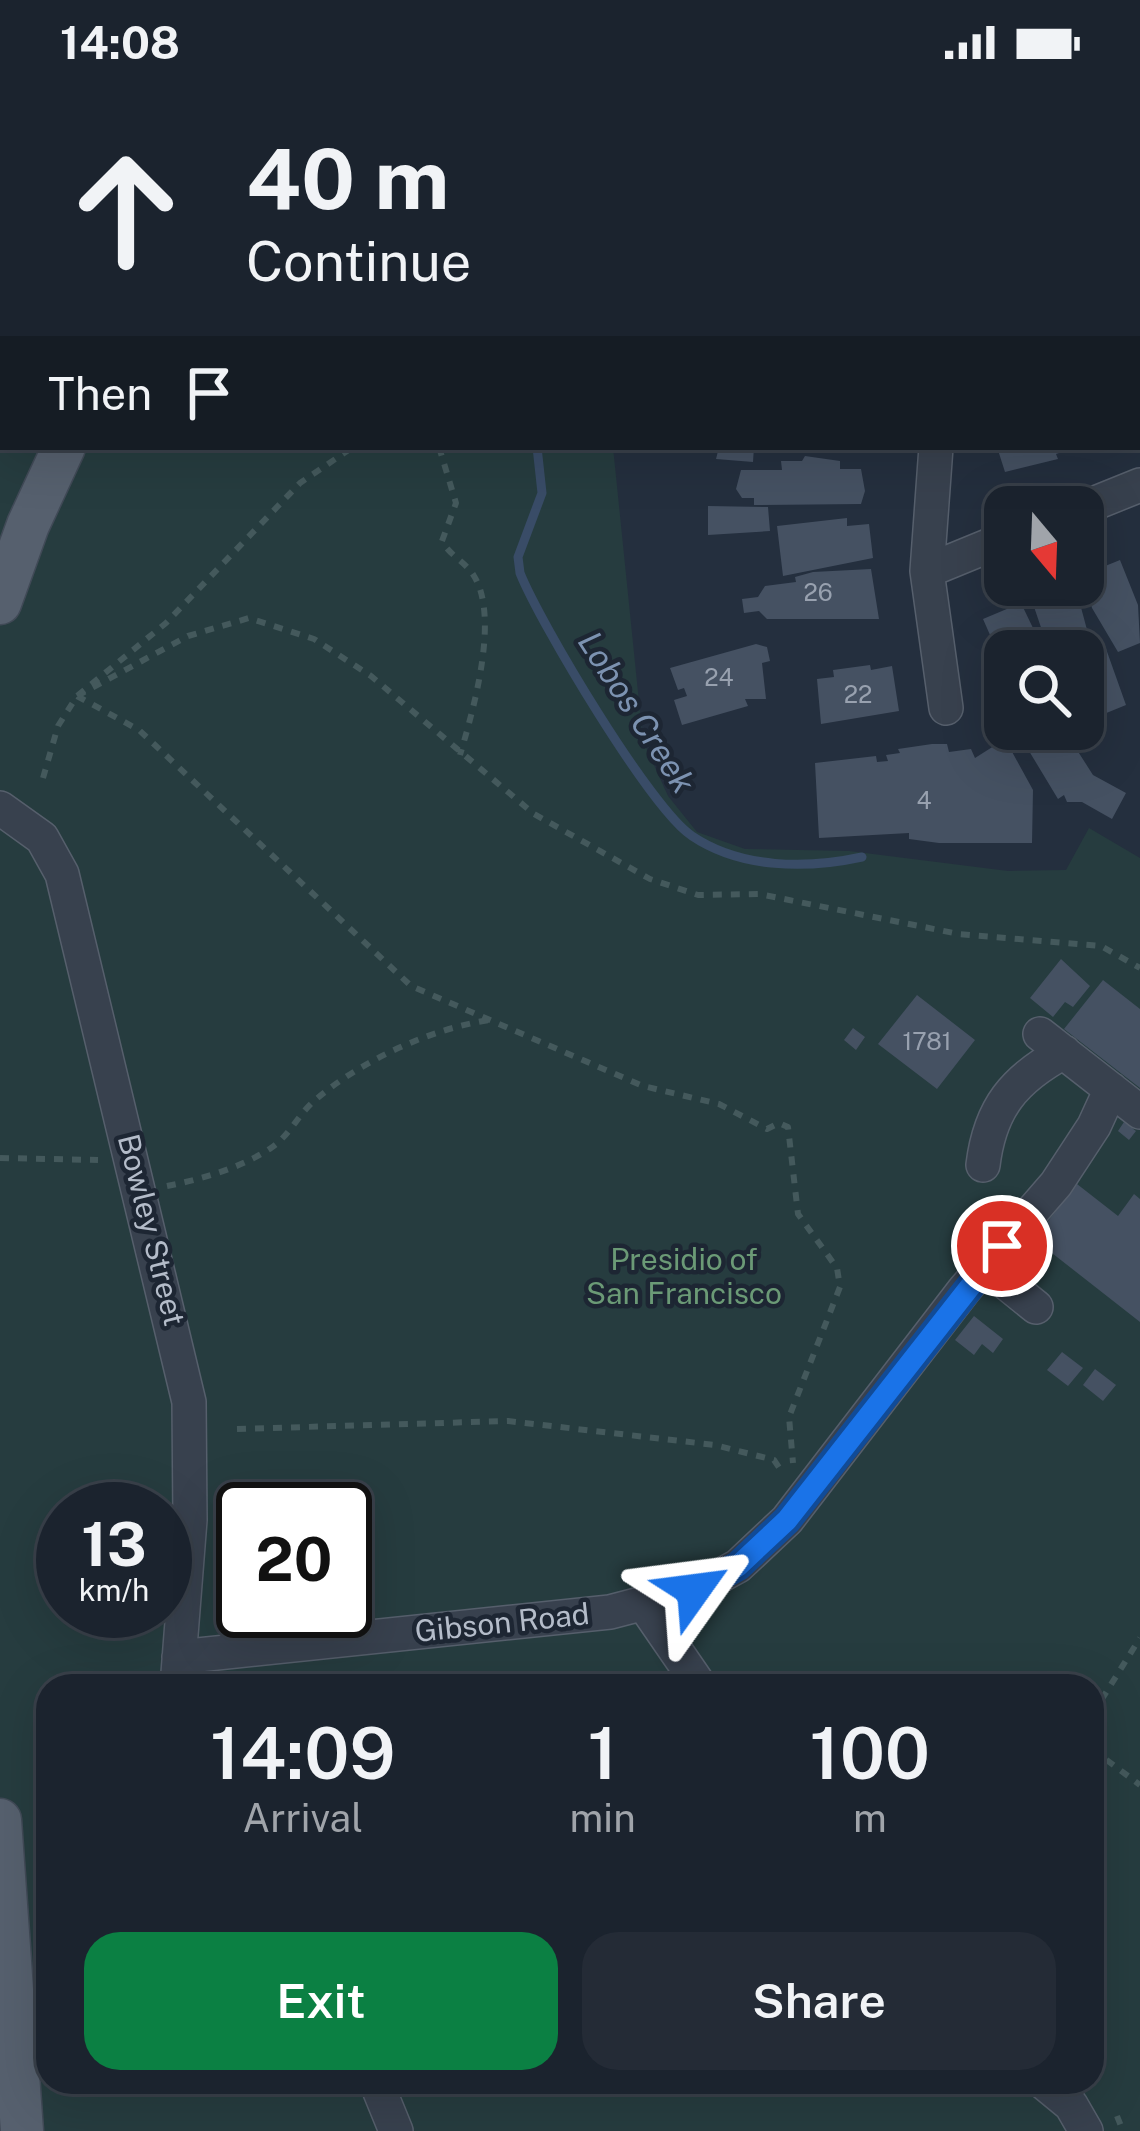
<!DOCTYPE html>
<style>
body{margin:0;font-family:"Public Sans",sans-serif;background:#242b36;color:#f1f3f6;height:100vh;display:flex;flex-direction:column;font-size:45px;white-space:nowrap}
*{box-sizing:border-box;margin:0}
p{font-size:39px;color:#a0a4aa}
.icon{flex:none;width:66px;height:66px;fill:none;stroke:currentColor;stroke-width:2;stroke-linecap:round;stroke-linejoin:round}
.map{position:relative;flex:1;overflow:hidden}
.sheet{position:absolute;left:36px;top:1590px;width:1068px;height:420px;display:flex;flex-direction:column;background:#1b232e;border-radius:36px;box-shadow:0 12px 48px #0002,0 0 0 3px #39404a}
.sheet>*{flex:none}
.top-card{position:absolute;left:0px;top:0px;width:1140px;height:366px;box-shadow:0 12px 48px #0002,0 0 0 3px #39404a;background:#1b232e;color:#f1f3f6;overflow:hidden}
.needle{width:78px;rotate:161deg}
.tools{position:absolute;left:984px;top:402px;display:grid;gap:24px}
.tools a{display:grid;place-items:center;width:120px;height:120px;border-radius:24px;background:#1b232e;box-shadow:0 12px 48px #0002,0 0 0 3px #39404a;font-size:60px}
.speed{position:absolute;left:36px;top:1398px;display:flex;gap:24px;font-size:60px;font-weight:700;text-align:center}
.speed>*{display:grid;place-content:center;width:156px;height:156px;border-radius:50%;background:#1b232e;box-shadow:0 12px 48px #0002,0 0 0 3px #39404a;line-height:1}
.speed small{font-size:30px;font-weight:400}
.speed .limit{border:6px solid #111;border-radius:18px;background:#fff;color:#111}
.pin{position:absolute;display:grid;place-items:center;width:102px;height:102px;color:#fff;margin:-51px;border:6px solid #fff;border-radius:50%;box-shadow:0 3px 12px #0007}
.me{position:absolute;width:132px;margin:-66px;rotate:59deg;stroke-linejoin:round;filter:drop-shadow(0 0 9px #0008)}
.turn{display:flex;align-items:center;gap:42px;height:252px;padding:0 48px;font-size:54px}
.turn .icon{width:156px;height:156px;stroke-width:2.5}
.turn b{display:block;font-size:84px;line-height:102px}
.then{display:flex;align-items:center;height:114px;padding:0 48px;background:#0003;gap:24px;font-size:45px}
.eta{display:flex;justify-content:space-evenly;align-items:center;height:204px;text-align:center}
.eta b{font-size:72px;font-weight:600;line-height:84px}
.button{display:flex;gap:24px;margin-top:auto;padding:24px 48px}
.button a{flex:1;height:138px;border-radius:36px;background:#0b8043;color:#fff;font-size:48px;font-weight:600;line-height:138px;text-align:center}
.button a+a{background:#242b36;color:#f1f3f6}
.status{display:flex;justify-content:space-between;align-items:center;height:84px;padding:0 60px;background:#1b232e;direction:ltr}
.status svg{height:33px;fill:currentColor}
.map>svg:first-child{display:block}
.green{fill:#263c3f;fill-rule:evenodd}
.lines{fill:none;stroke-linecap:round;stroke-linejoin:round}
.stream{stroke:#394c67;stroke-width:9}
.building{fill:#455162}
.minor-casing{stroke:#565f6c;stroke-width:36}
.major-casing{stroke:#414a57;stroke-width:45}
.path{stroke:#44595c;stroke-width:6;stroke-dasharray:9 9;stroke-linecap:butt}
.minor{stroke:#38414e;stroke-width:33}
.major{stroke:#56606e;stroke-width:42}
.route-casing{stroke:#114b97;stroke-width:30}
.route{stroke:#1a73e8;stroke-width:21}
.labels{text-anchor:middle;stroke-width:9;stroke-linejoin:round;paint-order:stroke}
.number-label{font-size:24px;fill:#98a1af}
.street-label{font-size:30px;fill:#b4bcc9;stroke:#1d2633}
.park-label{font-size:30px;fill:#6b9a76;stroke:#1d2633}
.water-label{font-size:33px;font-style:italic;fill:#7c92b1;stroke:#1d2633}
</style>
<div class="status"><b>14:08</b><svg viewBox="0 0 49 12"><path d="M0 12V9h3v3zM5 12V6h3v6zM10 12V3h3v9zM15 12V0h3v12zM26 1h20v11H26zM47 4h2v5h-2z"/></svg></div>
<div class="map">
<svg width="1140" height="2047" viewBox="0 0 1140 2047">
<rect width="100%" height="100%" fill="#242f3e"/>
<path class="green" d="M0,0H559L3,3V363H613L643,657L668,712L697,748L745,765L849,767L1008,787L1066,786L1089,744L1140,774V2047H0ZM63,1425H165V1527H63ZM243,1425H345V1527H243ZM48,1602H1092V1998H48Z"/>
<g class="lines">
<path class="stream" d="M537,363L542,409L518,473L520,489C540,539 651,725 692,752C741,785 807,785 862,773"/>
</g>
<path class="building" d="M719,363H754L753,378L716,375Z
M997,363H1074V364L1056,370L1058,375L1005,388Z
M805,372L840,377V385H861L865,407L861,420L754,421V414H742L736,405L741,386H782L781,377H802Z
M708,422L768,423L770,447L708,451Z
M847,434V442L869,440L873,474L783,492L777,442Z
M1120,476L1138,521L1140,559L1118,568L1092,524L1083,491Z
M871,485L879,535H767L759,527L744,529L742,515L758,513L765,502L796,498L795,493L813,488Z
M1037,501H1065L1072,519L1079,516L1093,568L1105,562L1126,621L1099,632L1089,607L1083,609V567H1049L1031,514Z
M1021,519L1044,567H1005V590L995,594L984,565L994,560L983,535Z
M756,560L767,563L770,577L762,579L766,615H745L748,622L682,641L674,616L687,612L684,604L678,606L670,584Z
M870,581L871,586L892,582L899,627L821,640L817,595L834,593L833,586Z
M1054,645H1073L1083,662L1077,666L1093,691L1126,709L1112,735L1082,718H1067L1064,711L1058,715L1026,662Z
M1005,655L1033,706L1032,759H939L909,755V749L819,754L815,679L876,672L877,678L888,677L886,671L900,669L898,665L932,660H947L949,668L971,665L975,674Z
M1061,875L1090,902L1073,923L1065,918L1053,933L1030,914Z
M1103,896L1140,925V1004L1064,945Z
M917,911L975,956L937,1005L878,960Z
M853,944L865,953L856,966L844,956Z
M1124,1038L1136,1047L1129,1056L1118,1047Z
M1077,1100L1118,1132L1134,1110L1140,1115V1238L1034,1155Z
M974,1232L1003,1255L993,1269L982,1260L974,1271L955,1256Z
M1062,1268L1083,1284L1068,1302L1047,1286Z
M1095,1285L1116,1301L1103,1317L1083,1301Z"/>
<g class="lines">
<defs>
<path id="minor" d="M1077,0L1078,3
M1137,60L1140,58
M936,363L927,487L946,624
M1083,424L1140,401
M927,487L1005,455
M0,724L42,754L62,790L189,1318L190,1436L177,1602
M1040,950L1140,1028
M983,1081C990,1024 1014,995 1064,968
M984,1181L1036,1223
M645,1522L700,1602
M179,1573L610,1528L694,1506L738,1482L787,1436L964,1206L1056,1100L1094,1042L1111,1005
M376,1998L396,2047
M1043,1998L1071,2021L1086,2047"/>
<path id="major" d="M366,3L370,0
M0,519L28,441L64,363
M0,1736L22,2047"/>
</defs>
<use href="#minor" class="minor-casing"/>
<use href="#major" class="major-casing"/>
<path class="path" d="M439,363L456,419L442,457C450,472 466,478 474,492C500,534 473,627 460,671
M77,612L139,646L411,902L643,1002L719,1020L767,1045L779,1039L788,1043L798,1130L837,1184L840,1203L789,1333L793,1379
M77,612L188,552L249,534L314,555L371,592L534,730L650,795L698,811L759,810L959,850L1101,862L1140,884
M43,694L58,642L77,612L166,539L300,399L353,363
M0,1074L98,1076
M167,1102C202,1095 241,1084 271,1064C289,1052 298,1031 314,1017C360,977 430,945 489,936
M237,1345L508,1337L715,1361L774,1376L782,1388
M1092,1631L1140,1554
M1092,1665L1140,1701
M1117,2032L1123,2047"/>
<use href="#minor" class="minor"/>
<use href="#major" class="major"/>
</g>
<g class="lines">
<defs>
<path id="route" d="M694,1506L738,1482L787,1436L1002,1162"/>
</defs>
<use href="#route" class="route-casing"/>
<use href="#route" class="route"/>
</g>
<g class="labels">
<g class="number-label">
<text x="818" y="517">26</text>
<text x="719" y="602">24</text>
<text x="858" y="619">22</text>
<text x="924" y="725">4</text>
<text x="927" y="966">1781</text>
</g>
<g class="street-label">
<text transform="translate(151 1146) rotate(76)" y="10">Bowley Street</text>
<text transform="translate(502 1539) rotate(-6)" y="10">Gibson Road</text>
</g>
<g class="park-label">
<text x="684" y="1186">Presidio of<tspan x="684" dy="34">San Francisco</tspan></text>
</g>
<g class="water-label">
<text transform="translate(637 628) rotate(57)" y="12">Lobos Creek</text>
</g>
</g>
</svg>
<div class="tools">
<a><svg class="needle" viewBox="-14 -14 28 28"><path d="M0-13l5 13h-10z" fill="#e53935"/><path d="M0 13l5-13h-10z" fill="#a0a4aa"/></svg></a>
<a><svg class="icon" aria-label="search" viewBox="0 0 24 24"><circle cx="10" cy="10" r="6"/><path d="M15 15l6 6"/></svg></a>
</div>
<div class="speed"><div>13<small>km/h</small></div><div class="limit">20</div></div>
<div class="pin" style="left:1002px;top:1162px;background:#d93025"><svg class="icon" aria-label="arrive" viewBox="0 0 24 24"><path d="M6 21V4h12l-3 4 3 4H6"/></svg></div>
<svg class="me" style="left:694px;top:1506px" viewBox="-20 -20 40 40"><path d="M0-17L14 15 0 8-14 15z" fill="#1a73e8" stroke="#fff" stroke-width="4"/></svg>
<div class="top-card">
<div class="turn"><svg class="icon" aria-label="ahead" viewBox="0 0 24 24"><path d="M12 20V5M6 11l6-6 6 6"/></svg><div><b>40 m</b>Continue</div></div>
<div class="then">Then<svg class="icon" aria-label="arrive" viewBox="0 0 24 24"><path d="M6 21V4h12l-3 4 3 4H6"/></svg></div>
</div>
<section class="sheet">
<div class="eta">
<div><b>14:09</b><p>Arrival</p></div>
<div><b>1</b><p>min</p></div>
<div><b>100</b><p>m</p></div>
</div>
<div class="button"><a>Exit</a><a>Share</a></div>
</section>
</div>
